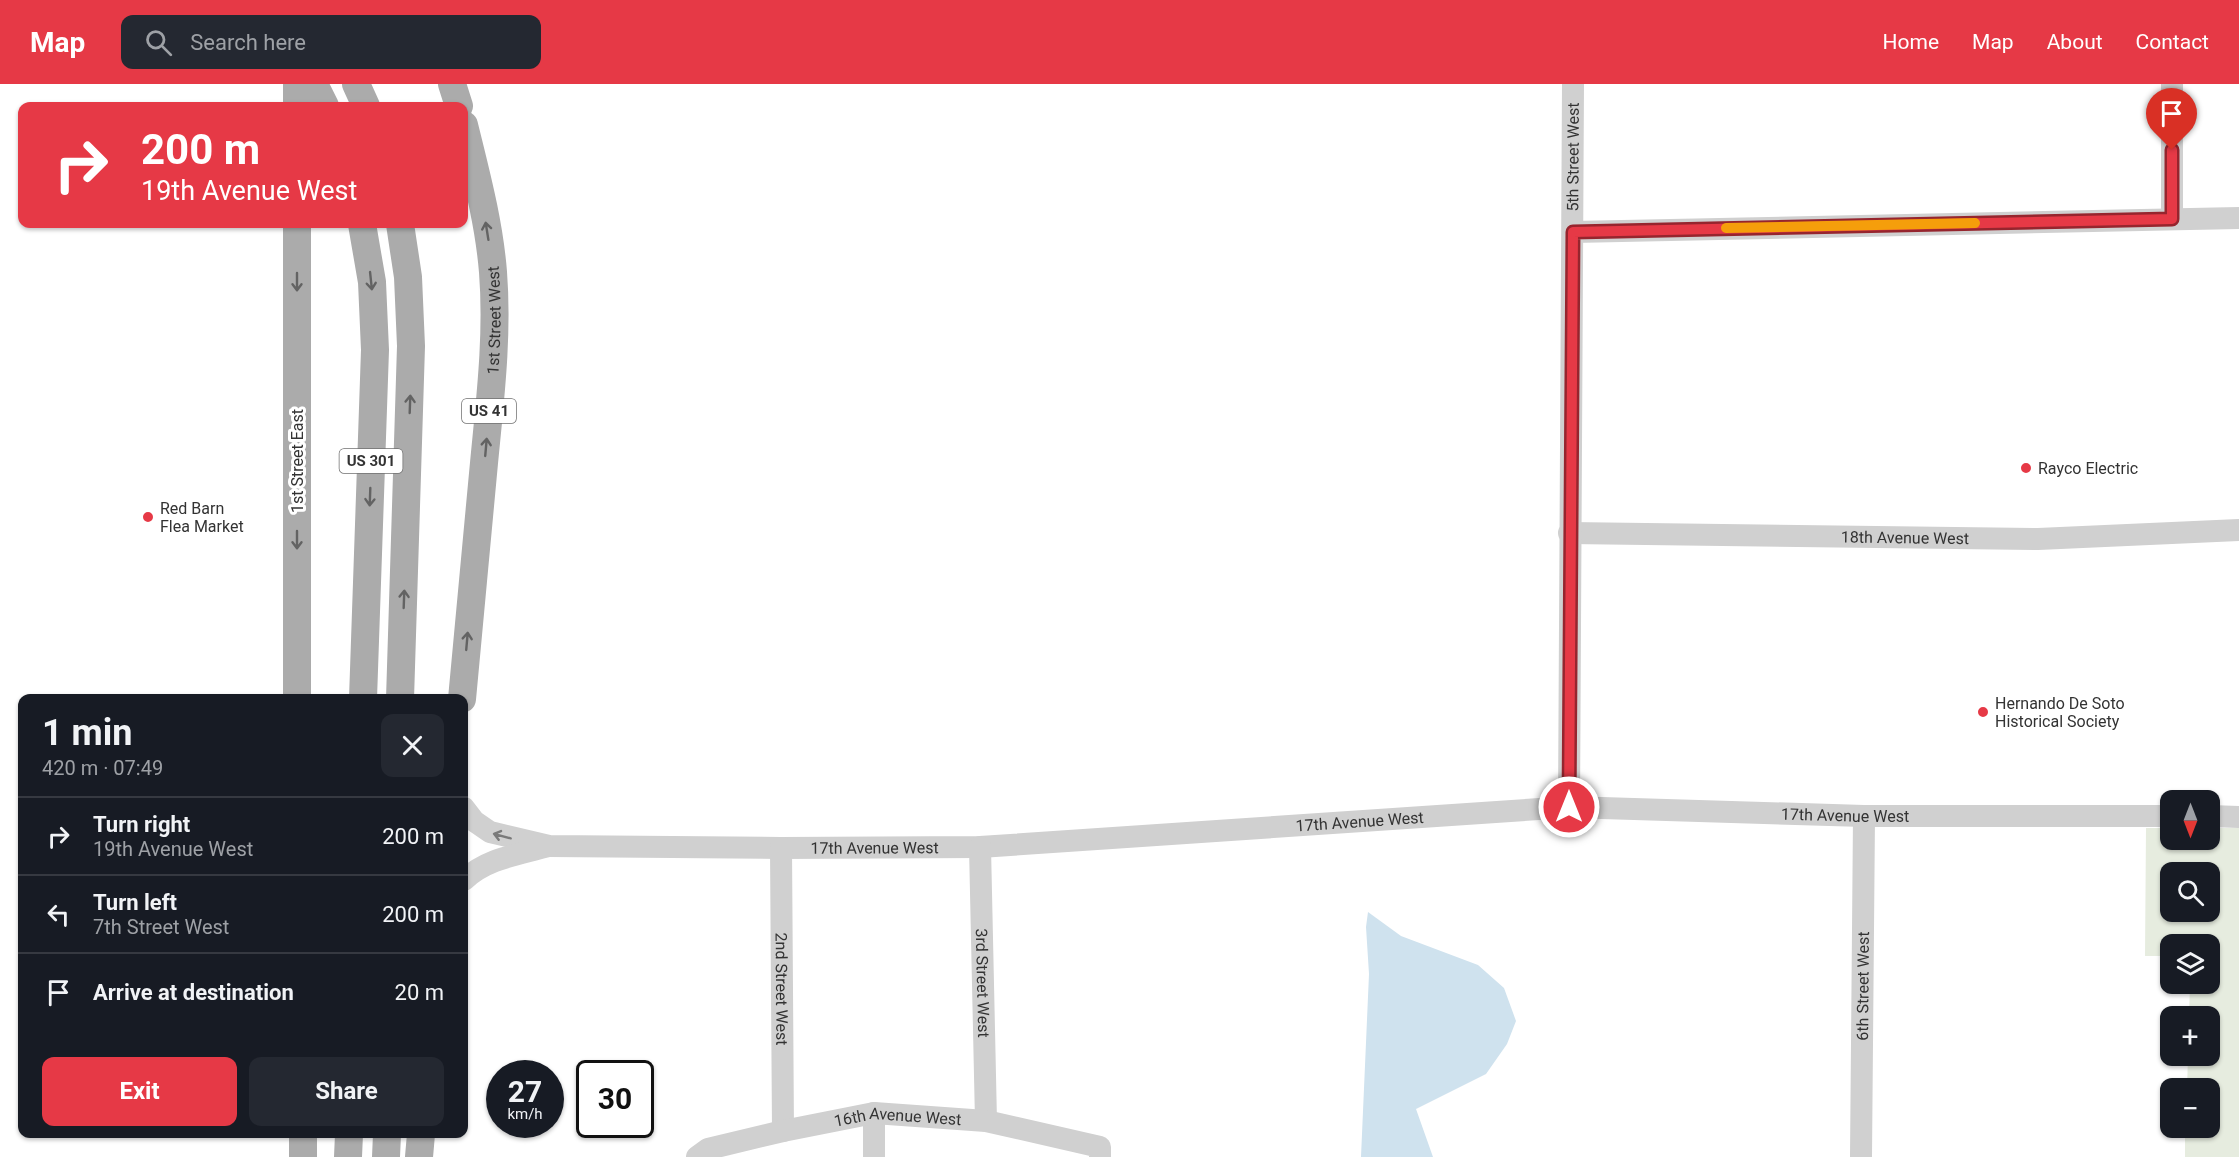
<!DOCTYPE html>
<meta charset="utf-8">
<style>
body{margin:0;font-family:Roboto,sans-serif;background:#242831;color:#f1f3f6;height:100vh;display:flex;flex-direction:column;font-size:22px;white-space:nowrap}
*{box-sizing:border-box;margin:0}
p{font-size:20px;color:#9ea1a6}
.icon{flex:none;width:33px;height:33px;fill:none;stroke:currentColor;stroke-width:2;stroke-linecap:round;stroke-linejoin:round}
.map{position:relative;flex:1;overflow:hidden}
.panel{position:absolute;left:18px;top:610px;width:450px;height:444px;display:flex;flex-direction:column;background:#171b24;border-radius:12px;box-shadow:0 2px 4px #0004}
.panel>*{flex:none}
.guide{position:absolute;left:18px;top:18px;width:450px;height:126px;border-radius:12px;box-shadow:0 2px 4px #0004;background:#e63946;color:#fff;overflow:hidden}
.needle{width:39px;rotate:180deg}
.controls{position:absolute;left:2160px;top:706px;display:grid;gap:12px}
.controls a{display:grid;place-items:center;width:60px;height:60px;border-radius:12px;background:#171b24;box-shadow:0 2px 4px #0004;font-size:30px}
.speed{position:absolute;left:486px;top:976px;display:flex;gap:12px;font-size:30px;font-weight:700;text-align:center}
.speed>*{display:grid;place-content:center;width:78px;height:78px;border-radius:50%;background:#171b24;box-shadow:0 2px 4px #0004;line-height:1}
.speed small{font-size:15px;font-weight:400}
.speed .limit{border:3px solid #111;border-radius:9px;background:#fff;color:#111}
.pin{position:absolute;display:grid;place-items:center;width:51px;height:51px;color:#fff;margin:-62px -26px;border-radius:50% 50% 50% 0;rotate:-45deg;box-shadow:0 0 6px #0007}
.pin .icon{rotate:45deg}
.me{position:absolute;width:66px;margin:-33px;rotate:0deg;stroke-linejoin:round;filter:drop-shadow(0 0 4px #0008)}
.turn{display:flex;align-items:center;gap:21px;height:126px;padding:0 24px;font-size:27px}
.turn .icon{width:78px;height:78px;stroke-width:2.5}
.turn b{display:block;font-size:42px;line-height:51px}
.round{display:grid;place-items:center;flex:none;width:63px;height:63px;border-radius:12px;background:#242831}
.headline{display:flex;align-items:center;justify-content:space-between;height:102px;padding:0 24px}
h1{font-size:36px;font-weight:700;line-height:45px}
.cta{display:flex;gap:12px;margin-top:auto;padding:12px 24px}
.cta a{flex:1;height:69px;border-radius:12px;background:#e63946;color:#fff;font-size:24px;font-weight:700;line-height:69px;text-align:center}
.cta a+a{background:#242831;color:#f1f3f6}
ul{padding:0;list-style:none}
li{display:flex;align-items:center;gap:18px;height:78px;padding:0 24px;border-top:2px solid #363941}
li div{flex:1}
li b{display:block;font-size:22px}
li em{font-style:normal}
header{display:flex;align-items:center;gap:36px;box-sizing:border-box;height:84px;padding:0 30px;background:#e63946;color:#fff}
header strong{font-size:28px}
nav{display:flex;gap:33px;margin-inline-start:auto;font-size:21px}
.search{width:420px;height:54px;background:#242831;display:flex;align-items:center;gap:15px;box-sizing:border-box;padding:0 21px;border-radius:12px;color:#9ea1a6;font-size:22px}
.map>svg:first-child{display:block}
.green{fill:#e6ecdf;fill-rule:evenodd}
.water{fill:#cfe2ee}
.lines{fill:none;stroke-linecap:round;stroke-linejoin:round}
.minor{stroke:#d0d0d0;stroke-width:22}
.major{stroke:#ababab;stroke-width:28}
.oneway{stroke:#636363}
.oneway2{stroke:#7a7a7a}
.route-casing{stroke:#96252e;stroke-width:15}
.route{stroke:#e63946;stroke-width:10}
.slow{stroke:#f59e0b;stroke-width:10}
.poi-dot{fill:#e63946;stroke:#fff;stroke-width:2}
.labels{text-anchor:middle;stroke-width:6;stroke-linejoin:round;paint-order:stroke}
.shield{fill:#fff;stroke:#707070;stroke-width:1.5}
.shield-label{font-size:15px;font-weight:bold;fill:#333}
.street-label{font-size:16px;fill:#333;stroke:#fff}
.poi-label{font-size:16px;fill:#333;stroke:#fff;text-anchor:start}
</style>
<header>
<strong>Map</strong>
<div class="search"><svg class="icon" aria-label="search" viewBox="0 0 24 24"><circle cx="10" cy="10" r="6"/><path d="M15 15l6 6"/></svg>Search here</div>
<nav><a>Home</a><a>Map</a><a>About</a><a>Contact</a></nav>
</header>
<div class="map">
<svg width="2239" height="1073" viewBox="0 0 2239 1073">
<rect width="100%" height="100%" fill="#fff"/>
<path class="green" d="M2146,744H2170V756H2210V744H2239V1073H2185V1044H2210V1005H2187L2188,972H2210V933H2189L2190,900H2210V861H2170V872H2145ZM2170,789H2210V828H2170Z"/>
<path class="water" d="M1368,828L1401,852L1478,881L1504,904L1516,937L1507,960L1486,990L1416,1025L1433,1073H1361L1369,890L1366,843Z"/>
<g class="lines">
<g class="minor">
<path d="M2172,0V135"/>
<path d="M1573,148L2239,134"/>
<path id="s1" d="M1569,449L2038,455L2239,446"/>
<path id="s2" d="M1569,723L1573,0"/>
<path id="s3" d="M464,724L474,737L490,748L549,762L781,764L980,763L1569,723L1864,732H2170"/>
<path d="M2210,732L2239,733"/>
<path id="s4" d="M980,763L986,1037"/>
<path id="s5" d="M781,764L783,1047"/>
<path d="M464,796C486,775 516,771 545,763"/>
<path d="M874,1029V1073"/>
<path id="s6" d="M697,1073L708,1065L783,1047L874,1029L986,1037L1100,1063V1073"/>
<path id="s7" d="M1861,1073L1864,732"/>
</g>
<g class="major">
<path d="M314,0L325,22"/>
<path d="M356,0L366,22"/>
<path d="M452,0L459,22"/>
<path d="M297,22V0"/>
<path d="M297,140V615"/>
<path d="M362,140L372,198L375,266L363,615"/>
<path d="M400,615L411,262L408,193L400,140"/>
<path id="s8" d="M462,615C469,536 477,458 484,379C490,316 498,252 493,188C489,138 476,90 464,41"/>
<path d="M303,1050V1073"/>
<path d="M348,1073L349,1050"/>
<path d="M386,1073L387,1050"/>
<path d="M419,1073L421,1050"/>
</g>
</g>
<defs><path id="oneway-shaft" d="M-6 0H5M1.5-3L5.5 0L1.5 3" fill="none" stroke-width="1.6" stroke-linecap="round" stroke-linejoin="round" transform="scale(1.5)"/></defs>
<g class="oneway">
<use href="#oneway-shaft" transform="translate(487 147) rotate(-99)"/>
<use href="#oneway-shaft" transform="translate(371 197) rotate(84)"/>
<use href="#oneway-shaft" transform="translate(297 198) rotate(90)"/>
<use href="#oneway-shaft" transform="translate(410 320) rotate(-88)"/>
<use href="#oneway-shaft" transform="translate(486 363) rotate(-85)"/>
<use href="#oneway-shaft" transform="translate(370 413) rotate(92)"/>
<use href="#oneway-shaft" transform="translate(297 456) rotate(90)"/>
<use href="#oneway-shaft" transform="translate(404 515) rotate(-88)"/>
<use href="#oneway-shaft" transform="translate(467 557) rotate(-85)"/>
</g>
<use class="oneway2" href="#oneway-shaft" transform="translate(502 752) rotate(-165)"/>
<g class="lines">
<defs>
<path id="route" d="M1569,723L1573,148L2172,135V66"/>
</defs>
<use href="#route" class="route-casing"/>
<use href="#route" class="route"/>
<path class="slow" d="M1726,144L1975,139"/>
</g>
<g class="poi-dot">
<circle cx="2026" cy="384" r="6"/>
<circle cx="148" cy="433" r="6"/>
<circle cx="1983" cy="628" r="6"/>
</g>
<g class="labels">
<g class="shield">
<rect x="462" y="315" width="54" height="24" rx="4.5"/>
<rect x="339.5" y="365" width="63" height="24" rx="4.5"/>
</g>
<g class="shield-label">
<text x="489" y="332">US 41</text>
<text x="371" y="382">US 301</text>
</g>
<g class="street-label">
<text dy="6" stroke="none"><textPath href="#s2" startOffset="650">5th Street West</textPath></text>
<text dy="6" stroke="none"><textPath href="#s8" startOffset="380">1st Street West</textPath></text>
<text transform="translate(297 377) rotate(-90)" y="6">1st Street East</text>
<text dy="6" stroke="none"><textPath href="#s1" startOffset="336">18th Avenue West</textPath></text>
<text dy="6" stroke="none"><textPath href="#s3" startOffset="1394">17th Avenue West</textPath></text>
<text dy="6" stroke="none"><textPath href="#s3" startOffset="908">17th Avenue West</textPath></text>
<text dy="6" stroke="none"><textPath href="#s3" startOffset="422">17th Avenue West</textPath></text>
<text dy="6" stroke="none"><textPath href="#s4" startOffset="136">3rd Street West</textPath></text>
<text dy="6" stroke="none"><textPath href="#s7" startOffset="171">6th Street West</textPath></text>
<text dy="6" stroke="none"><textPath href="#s5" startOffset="141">2nd Street West</textPath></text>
<text dy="6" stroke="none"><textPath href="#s6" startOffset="207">16th Avenue West</textPath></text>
</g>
<g class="poi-label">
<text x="2038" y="390">Rayco Electric</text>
<text x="160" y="430">Red Barn<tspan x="160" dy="18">Flea Market</tspan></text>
<text x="1995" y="625">Hernando De Soto<tspan x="1995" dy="18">Historical Society</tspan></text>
</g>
</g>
</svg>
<div class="controls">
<a><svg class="needle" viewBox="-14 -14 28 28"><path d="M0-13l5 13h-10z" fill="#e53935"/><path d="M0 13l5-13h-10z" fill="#9ea1a6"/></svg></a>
<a><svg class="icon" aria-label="search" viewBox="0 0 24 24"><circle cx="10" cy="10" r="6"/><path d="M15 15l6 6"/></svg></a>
<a><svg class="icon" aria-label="layers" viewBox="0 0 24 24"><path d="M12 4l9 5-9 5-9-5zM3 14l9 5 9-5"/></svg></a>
<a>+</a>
<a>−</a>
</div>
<div class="speed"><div>27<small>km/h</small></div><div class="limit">30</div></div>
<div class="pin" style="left:2172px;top:66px;background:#d93025"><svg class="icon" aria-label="arrive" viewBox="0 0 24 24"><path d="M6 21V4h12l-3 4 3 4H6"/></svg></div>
<svg class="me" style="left:1569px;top:723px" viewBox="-20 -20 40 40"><circle r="17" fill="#e63946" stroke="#fff" stroke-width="3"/><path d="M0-11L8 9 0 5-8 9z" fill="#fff"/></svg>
<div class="guide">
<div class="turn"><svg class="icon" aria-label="right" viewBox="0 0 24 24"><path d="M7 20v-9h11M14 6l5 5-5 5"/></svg><div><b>200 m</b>19th Avenue West</div></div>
</div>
<section class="panel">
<div class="headline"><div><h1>1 min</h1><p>420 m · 07:49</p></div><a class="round"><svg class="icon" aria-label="close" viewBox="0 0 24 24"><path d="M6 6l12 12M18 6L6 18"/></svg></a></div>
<ul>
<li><svg class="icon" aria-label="right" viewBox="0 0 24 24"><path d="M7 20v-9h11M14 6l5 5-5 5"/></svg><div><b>Turn right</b><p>19th Avenue West</p></div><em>200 m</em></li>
<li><svg class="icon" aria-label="left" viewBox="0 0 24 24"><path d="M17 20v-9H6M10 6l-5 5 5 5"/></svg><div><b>Turn left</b><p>7th Street West</p></div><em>200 m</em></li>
<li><svg class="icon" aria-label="arrive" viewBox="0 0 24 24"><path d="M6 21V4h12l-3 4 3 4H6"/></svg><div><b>Arrive at destination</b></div><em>20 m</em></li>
</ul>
<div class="cta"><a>Exit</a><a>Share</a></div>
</section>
</div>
